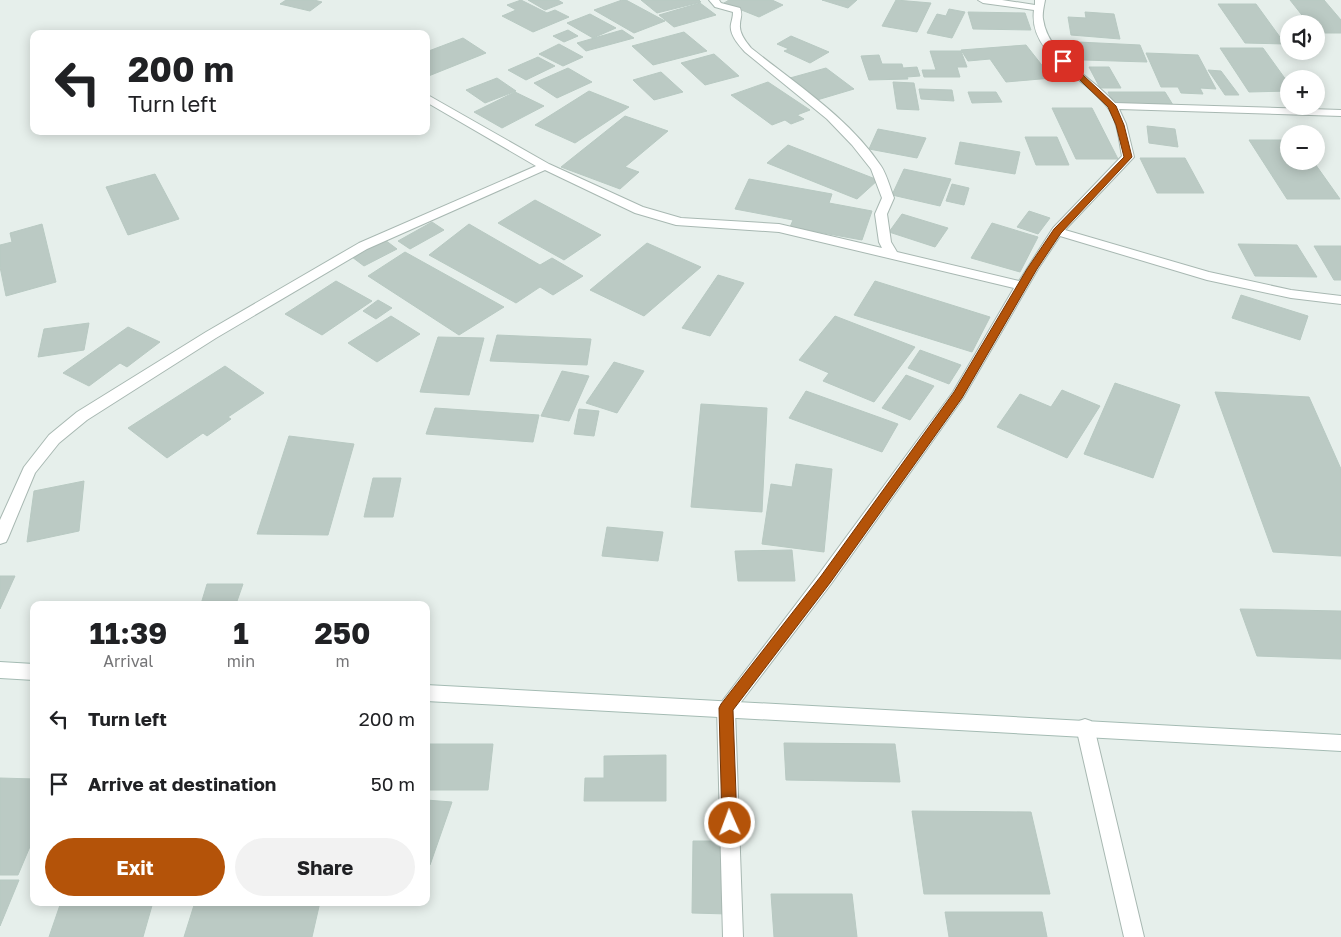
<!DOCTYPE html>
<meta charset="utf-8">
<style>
body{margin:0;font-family:"Golos Text",sans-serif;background:#f2f2f2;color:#202124;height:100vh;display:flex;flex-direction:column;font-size:19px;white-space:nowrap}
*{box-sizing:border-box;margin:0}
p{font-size:16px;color:#757577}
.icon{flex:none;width:28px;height:28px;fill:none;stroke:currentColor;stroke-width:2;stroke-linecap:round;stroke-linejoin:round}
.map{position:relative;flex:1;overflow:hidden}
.sheet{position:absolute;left:30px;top:601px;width:400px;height:305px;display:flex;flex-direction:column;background:#fff;border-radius:10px;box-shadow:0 2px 12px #0003}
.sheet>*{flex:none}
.banner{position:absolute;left:30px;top:30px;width:400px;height:105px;border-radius:10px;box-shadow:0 2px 12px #0003;background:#fff;color:#202124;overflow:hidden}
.controls{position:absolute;left:1280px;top:15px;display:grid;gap:10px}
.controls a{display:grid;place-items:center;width:45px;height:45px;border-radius:50%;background:#fff;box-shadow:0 2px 12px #0003;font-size:25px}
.pin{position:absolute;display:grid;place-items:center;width:42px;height:42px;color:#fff;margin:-21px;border-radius:10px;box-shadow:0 2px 8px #0006}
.me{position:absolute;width:55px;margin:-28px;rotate:358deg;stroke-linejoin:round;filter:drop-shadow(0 0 4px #0008)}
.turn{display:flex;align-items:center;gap:18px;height:105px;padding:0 15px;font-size:22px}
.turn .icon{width:65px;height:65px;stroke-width:2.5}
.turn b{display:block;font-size:35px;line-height:42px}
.eta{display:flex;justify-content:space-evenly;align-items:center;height:85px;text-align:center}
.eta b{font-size:30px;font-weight:700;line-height:35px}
.button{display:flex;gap:10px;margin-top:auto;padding:10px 15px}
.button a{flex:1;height:58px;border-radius:30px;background:#b45309;color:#fff;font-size:20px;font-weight:700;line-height:58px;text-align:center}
.button a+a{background:#f2f2f2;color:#202124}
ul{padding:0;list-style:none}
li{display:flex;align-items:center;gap:15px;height:65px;padding:0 15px}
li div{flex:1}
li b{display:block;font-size:19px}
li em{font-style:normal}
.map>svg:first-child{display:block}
.building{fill:#bbcac4;stroke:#b8c9c2}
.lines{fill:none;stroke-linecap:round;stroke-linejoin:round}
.street-casing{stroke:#a8b8b2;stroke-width:2}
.secondary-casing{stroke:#a4bbb3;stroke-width:2}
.street{fill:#fff;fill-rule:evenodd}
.secondary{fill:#fff;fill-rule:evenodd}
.route{fill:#b45309;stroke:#753606}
</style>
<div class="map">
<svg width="1341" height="937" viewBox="0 0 1341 937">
<rect width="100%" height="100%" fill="#e6efeb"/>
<path class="building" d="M286,0H314L322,2L310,11L280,4Z
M521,0L547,13L555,10L569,17L533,32L502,16L516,10L507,5Z
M528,0H558L563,3L545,10Z
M622,0H626L665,21L634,33L594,10Z
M641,0H699L701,2L657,13Z
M729,0H772L783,5L759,17L724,3Z
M822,0H857L848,8Z
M896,0L931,3L917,32L882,26Z
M1290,0H1324L1341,20V33H1316V24H1309Z
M700,3L716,15L674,27L659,15Z
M1218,4H1256L1285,44L1245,43Z
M949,9L965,12L952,38L927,33L937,14L946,16Z
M968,12L1025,13L1031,30L973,29Z
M1085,12L1114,14L1120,39L1071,35L1068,17L1086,18Z
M590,14L616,28L593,38L567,23Z
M568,30L578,36L564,42L553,36Z
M622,30L634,38L586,51L577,43Z
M684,32L707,51L653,65L632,46Z
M791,36L829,52L810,63L784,51L789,49L777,44Z
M463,38L486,53L426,77V52Z
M1078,42L1140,45L1147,62L1084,60Z
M559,44L583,57L563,66L539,54Z
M1026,45L1052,78L1006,82L990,59L968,61L961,50Z
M1220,48H1263L1289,84V91L1249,92Z
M930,51H961L967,67H957L960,77H924L922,70H936Z
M1146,53L1198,55L1216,89L1200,88L1203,94L1181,93L1178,87H1161Z
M714,54L739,76L705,85L681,63Z
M879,55L882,64H902L903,68L917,67L920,76L907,77L908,79L869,80L861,56Z
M538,57L555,66L526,80L508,70Z
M1089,67H1109L1121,88H1100Z
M568,68L592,82L557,98L534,83Z
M826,68L854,89L817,100L790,78Z
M1208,70L1221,71L1239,95H1225Z
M661,72L683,92L654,100L633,80Z
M497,78L516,91L485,103L466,90Z
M768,82L810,110L797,115L804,119L791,124L785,120L772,125L731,95Z
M893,82L914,83L919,110L897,109Z
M919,89L952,90L954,101L921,99Z
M589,91L629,107L575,143L535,125Z
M515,92L544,106L502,128L474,112Z
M968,92H996L1002,102L972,103Z
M1108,92H1165L1173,105H1114Z
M1052,108H1092L1118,159H1076Z
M625,116L668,131L625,167L639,172L620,189L561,167Z
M1147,126L1175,129L1178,147L1149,143Z
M878,129L926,138L917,158L869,149Z
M1025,137H1057L1069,165H1036Z
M1249,140H1289V161H1313L1340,199H1287Z
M960,142L1020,152L1015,174L955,164Z
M788,145L878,180L857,199L767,163Z
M1140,158H1185L1204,193H1157Z
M904,169L951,179L940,206L892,195Z
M155,174L179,219L128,235L106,187Z
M749,179L832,194L829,203L872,211L862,240L790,227L793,220L735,209Z
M952,184L969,188L964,205L946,201Z
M535,200L601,235L564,260L498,223Z
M1029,211L1050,218L1038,234L1017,227Z
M902,214L948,228L935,247L889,232Z
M432,222L444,230L410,249L398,241Z
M992,223L1038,237L1020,272L971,258Z
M42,224L56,282L6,296L0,267V245L12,242L10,233Z
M469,224L540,265L552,258L583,276L553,295L540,287L516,303L429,255Z
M385,240L397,249L364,266L352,257Z
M647,243L701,267L644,316L590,290Z
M1238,244L1297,245L1317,277L1255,276Z
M1314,246H1341V280H1334Z
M405,252L504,307L459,335L368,276Z
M718,275L744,283L710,336L682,328Z
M336,281L372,301L322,335L285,314Z
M875,281L990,317L972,352L854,315Z
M1241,295L1308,316L1300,340L1232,318Z
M378,300L392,308L376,319L363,311Z
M391,316L420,334L377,362L348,343Z
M835,316L915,347L874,402L823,381L829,373L799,360Z
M89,323L84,350L38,357L44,329Z
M128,327L160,342L127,367L120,363L89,386L63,373Z
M497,335L591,339L587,365L490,361Z
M438,337L484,338L469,395L420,392Z
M920,350L961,365L949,384L908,368Z
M614,362L644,371L617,413L586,403Z
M225,366L264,393L228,417L231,419L207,436L203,433L167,458L128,428Z
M562,371L589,376L569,421L541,416Z
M906,375L934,386L910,420L882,408Z
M1115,383L1180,405L1153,478L1084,454Z
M1062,390L1100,406L1067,458L997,427L1020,394L1051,407Z
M806,391L898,424L882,452L789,418Z
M1215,392L1309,397L1341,469V556L1273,552Z
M701,404L767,408L762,512L691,507Z
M435,408L539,415L533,442L426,434Z
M579,409L599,411L594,436L574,434Z
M289,436L354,444L328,535L257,534Z
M796,464L832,469L824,552L762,544L771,484L792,487Z
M373,478H401L393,517H364Z
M84,481L79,531L27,542L34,491Z
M607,527L663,532L658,561L602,556Z
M792,550L795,581H738L735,551Z
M0,576H15L0,609Z
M207,584H243L236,604H201Z
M1240,609L1341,611V659L1257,656Z
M784,743L895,744L900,782L786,780Z
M426,744H493L488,790H426Z
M666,755V801H584L585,778H604V756Z
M0,778L34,779V837L18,875H0Z
M426,800L452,802L430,865L426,864Z
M912,811L1031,812L1050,894H924Z
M693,841H727L728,914L692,913Z
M0,880H19L0,926Z
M771,894H852L857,937H774Z
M61,902H153L143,937H49Z
M195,902H320L312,937H184Z
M945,912H1042L1047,937H949Z"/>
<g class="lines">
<defs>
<path id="street" d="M709,0H719L721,3L740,8C743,16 740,17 740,25C739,33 746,42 751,48C796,84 849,118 881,166C887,175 890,188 894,198L887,214L891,242L897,252L1019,281L1053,228L1122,156C1119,141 1118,122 1108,108C1086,77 1028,56 1034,10L983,3L978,0H1002L1035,5V0H1045C1044,6 1042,13 1043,19C1048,56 1092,77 1115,103L1341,110V116L1119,109L1126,124L1134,157L1065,230L1209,272L1291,290L1341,296V304L1291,298L1207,280L1060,236L1038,269L963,398L831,584L735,710L743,937H723L717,708L819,574L953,392L1014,288L779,232L676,225L635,213L545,170L367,249L216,338L87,420L59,443L35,473L8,538L6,542L0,544V520L24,467L49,435L77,412L206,332L359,243L536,166L426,102V94L549,164L643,207L681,218L779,224L882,248L879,242L875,214L882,198L871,169L852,145L827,119L745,52C738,44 729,34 731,24C732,19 733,17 733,12L715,7Z
M1085,719L1091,721L1094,727L1144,937H1124L1076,727L1079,721Z"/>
<path id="secondary" d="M0,662L34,664V680L0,678Z
M426,685L1341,735V751L426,701Z"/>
</defs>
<use href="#street" class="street-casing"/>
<use href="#secondary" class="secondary-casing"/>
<use href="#street" class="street"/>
<use href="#secondary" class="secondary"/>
</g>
<path class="route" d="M1061,59H1066L1116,106L1124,125L1132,157L1061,233L1037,269L962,398L830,583L733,710L737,823L735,828L730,830L724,828L722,823L719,708L721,704L821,576L954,392L1027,269L1054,229L1124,157L1116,125L1108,107L1061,62Z"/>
</svg>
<div class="controls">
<a><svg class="icon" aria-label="sound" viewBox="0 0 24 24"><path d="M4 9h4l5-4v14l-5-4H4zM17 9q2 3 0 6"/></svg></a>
<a>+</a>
<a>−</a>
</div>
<div class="pin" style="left:1063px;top:61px;background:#d93025"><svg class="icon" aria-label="arrive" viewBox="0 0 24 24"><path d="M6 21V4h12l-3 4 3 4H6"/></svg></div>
<svg class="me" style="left:730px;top:823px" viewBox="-20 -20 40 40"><circle r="17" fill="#b45309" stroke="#fff" stroke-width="3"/><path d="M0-11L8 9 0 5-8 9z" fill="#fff"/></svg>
<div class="banner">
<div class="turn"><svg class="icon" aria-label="left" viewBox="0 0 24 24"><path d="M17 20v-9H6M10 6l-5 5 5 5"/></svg><div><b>200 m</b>Turn left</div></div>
</div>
<section class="sheet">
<div class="eta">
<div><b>11:39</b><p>Arrival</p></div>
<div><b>1</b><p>min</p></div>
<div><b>250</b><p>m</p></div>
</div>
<ul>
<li><svg class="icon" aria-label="left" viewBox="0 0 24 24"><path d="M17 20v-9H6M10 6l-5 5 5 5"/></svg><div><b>Turn left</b></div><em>200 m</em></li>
<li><svg class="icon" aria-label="arrive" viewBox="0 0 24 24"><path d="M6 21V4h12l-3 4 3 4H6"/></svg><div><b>Arrive at destination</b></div><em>50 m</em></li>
</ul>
<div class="button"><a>Exit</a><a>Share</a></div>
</section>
</div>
